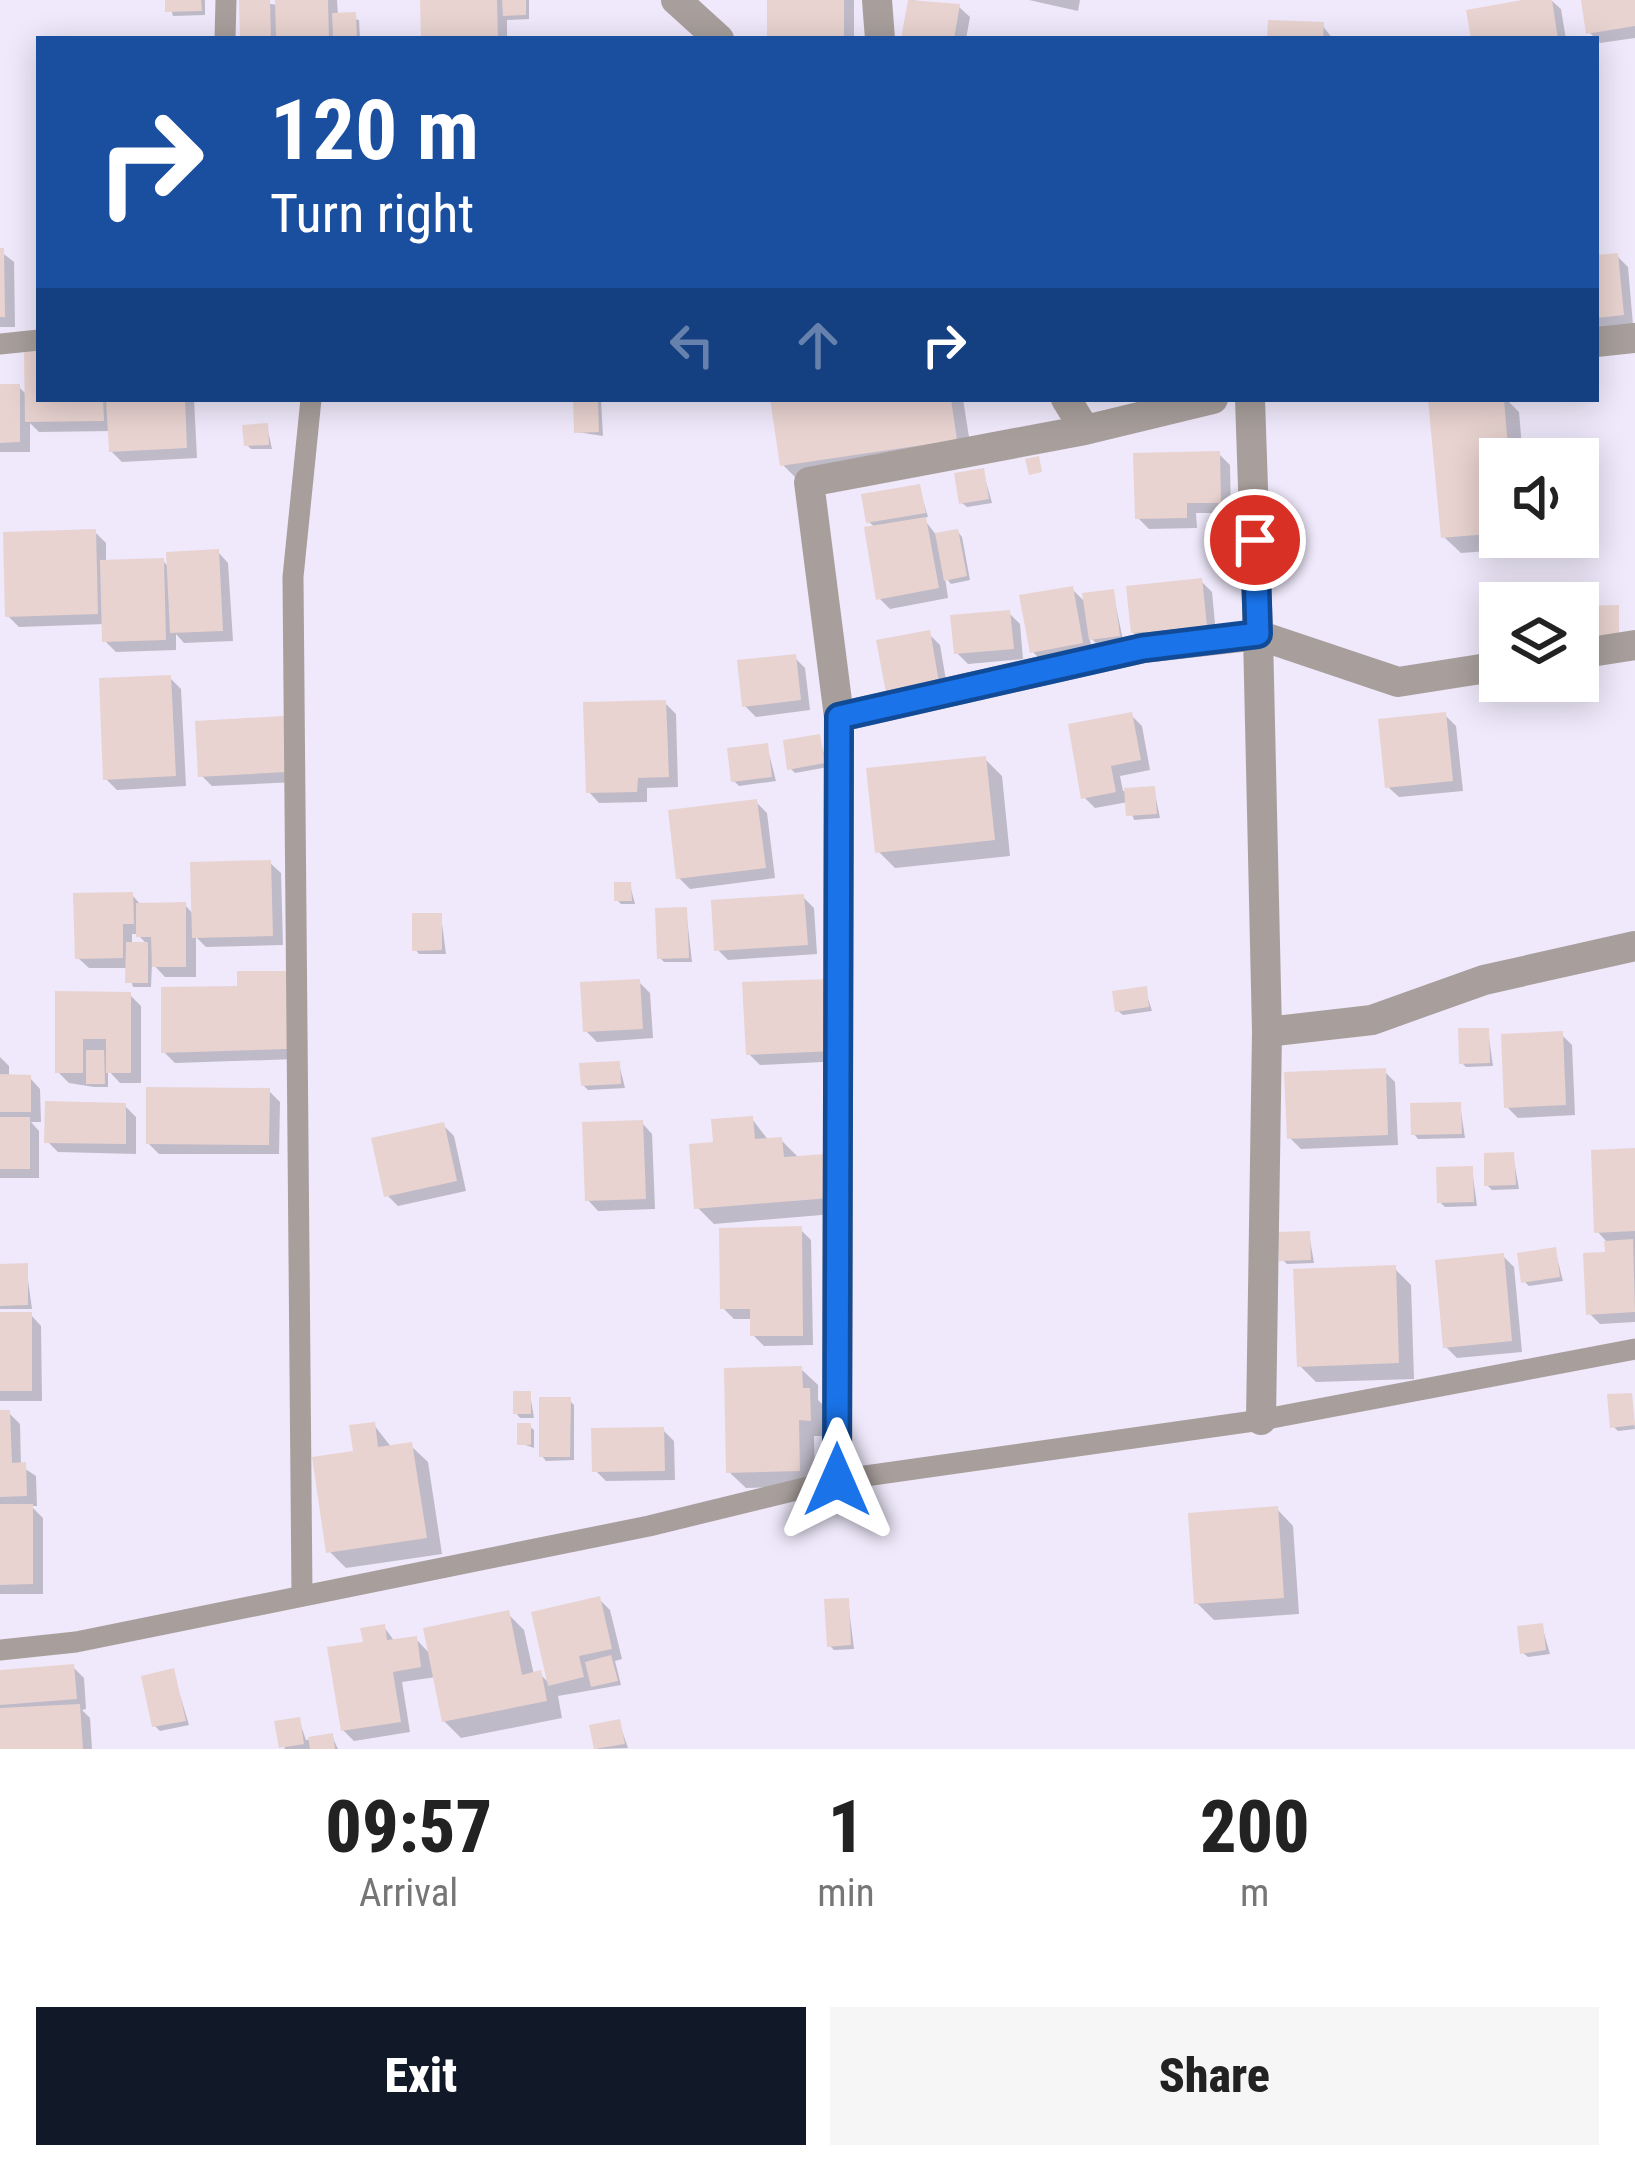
<!DOCTYPE html>
<style>
body{margin:0;font-family:"Roboto Condensed",sans-serif;background:#f6f6f6;color:#222;height:100vh;display:flex;flex-direction:column;font-size:45px;white-space:nowrap}
*{box-sizing:border-box;margin:0}
p{font-size:39px;color:#767676}
.icon{flex:none;width:66px;height:66px;fill:none;stroke:currentColor;stroke-width:2;stroke-linecap:round;stroke-linejoin:round}
.map{position:relative;height:1749px;overflow:hidden}
.panel{display:flex;flex-direction:column;background:#fff;flex:1}
.panel>*{flex:none}
.hud{position:absolute;left:36px;top:36px;width:1563px;height:366px;border-radius:0px;box-shadow:0 6px 30px #0003;background:#1a4fa0;color:#fff;overflow:hidden}
.buttons{position:absolute;left:1479px;top:438px;display:grid;gap:24px}
.buttons a{display:grid;place-items:center;width:120px;height:120px;border-radius:0px;background:#fff;box-shadow:0 6px 30px #0003;font-size:60px}
.pin{position:absolute;display:grid;place-items:center;width:102px;height:102px;color:#fff;margin:-51px;border:6px solid #fff;border-radius:50%;box-shadow:0 3px 12px #0007}
.me{position:absolute;width:132px;margin:-66px;rotate:0deg;stroke-linejoin:round;filter:drop-shadow(0 0 9px #0008)}
.turn{display:flex;align-items:center;gap:42px;height:252px;padding:0 36px;font-size:54px}
.turn .icon{width:156px;height:156px;stroke-width:2.5}
.turn b{display:block;font-size:84px;line-height:102px}
.lanes{display:flex;align-items:center;height:114px;padding:0 36px;background:#0003;justify-content:center;gap:60px;direction:ltr}
.lanes .off{opacity:.35}
.eta{display:flex;justify-content:space-evenly;align-items:center;height:204px;text-align:center}
.eta b{font-size:72px;font-weight:800;line-height:84px}
.primary-button{display:flex;gap:24px;margin-top:auto;padding:24px 36px}
.primary-button a{flex:1;height:138px;border-radius:0px;background:#111827;color:#fff;font-size:48px;font-weight:800;line-height:138px;text-align:center}
.primary-button a+a{background:#f6f6f6;color:#222}
.map>svg:first-child{display:block}
.shadow{fill:#0003;fill-rule:evenodd}
.building{fill:#e8d3d0}
.lines{fill:none;stroke-linecap:round;stroke-linejoin:round}
.lane{stroke:#a89f9c;stroke-width:21}
.street{stroke:#a89f9c;stroke-width:30}
.route-casing{stroke:#114b97;stroke-width:30}
.route{stroke:#1a73e8;stroke-width:21}
</style>
<div class="map">
<svg width="1635" height="1749" viewBox="0 0 1635 1749">
<rect width="100%" height="100%" fill="#efe9fb"/>
<path class="shadow" d="M168,0H205V15L173,16Z
M242,0L278,5V0H337L338,16L359,20L360,39H243Z
M423,0H529V19L507,20V39H424Z
M770,0H854V39H770Z
M911,0L959,7L970,17L966,39H904Z
M1029,0H1080L1078,11Z
M1540,0H1551L1561,9L1566,39H1474Z
M1584,0H1635V38L1600,43L1589,32Z
M1322,25L1333,39H1270Z
M0,251L14,262L15,327H0Z
M1617,256L1628,267L1633,325L1596,328V258Z
M39,354V399H194L197,458L122,462L111,451V431L39,432L30,423V452H0V387H19L28,396Z
M576,399L601,400L603,436L577,432Z
M773,399H963L972,456L800,482L783,465Z
M1456,399H1506L1519,412L1523,459H1500V537H1530L1531,548L1461,553L1444,537Z
M267,426L272,449H251L247,445Z
M1219,454L1230,465L1231,513H1196L1197,528L1149,529L1138,518Z
M983,471L992,503L967,507L962,503Z
M919,487L928,517L923,518L937,536L958,532L962,537L970,580L951,584L945,577L948,598L890,609L879,598L876,528L869,522Z
M95,532L106,543V563L163,561L170,568L218,552L228,563L233,641L184,643L176,634V650L116,652L105,641V624L19,627L8,616Z
M1201,581L1212,592L1217,645L1144,643L1133,632Z
M1072,589L1087,604L1113,592L1123,640L1096,643L1089,636L1093,654L1044,663L1033,652Z
M1009,613L1020,624L1023,659L968,664L957,653Z
M929,634L940,645L949,698L901,707Z
M794,657L805,668L810,710L756,717L745,706Z
M170,678L181,689L186,786L117,790L106,779Z
M665,703L676,714L678,787L647,788V802L599,803L589,792Z
M1131,715L1142,726L1150,770L1120,776L1123,791L1154,789L1160,818L1134,820L1128,802L1095,808L1084,797Z
M1445,715L1456,726L1463,791L1399,797L1388,787Z
M283,719L296,782L212,786L201,775Z
M819,737L828,767L795,773L790,768Z
M767,746L776,781L739,786L734,781Z
M985,759L1002,776L1010,856L895,868L878,851Z
M756,802L767,813L775,878L690,889L679,878Z
M270,863L281,873L283,945L206,947L196,937V977H165L152,963L151,987H133L128,968H89L78,958L132,895L142,906L185,905L194,915ZM132,934H137L148,945H132Z
M630,885L635,904H621L617,900Z
M803,897L814,908L817,954L728,960L717,949Z
M686,910L692,962H664L660,958Z
M441,916L446,954H419L415,949Z
M639,982L650,993L653,1038L597,1042L586,1031Z
M830,982L843,1061L760,1065L749,1054Z
M296,985L297,1059L175,1063L164,1052Z
M1145,989L1152,1011L1123,1015L1118,1011Z
M58,994L130,995L141,1006V1083H120L108,1070V1087H94L69,1083L58,1072Z
M1488,1031L1493,1066L1466,1067L1462,1063Z
M1561,1034L1572,1045L1575,1115L1518,1118L1507,1107Z
M0,1057L9,1066V1078H30L40,1089L41,1122H31L39,1131V1178H0Z
M619,1064L625,1088L588,1090L583,1085Z
M1384,1071L1395,1082L1398,1145L1301,1149L1290,1138Z
M269,1091L280,1102L279,1154H159L148,1143Z
M1460,1105L1465,1138L1418,1139L1414,1134Z
M125,1106L136,1117V1154L58,1152L47,1141Z
M752,1119L769,1141L781,1140L798,1157L845,1213L714,1224L697,1207L716,1145Z
M642,1123L652,1134L655,1209L598,1211L588,1200Z
M443,1125L454,1136L466,1191L398,1206L387,1195Z
M1635,1151V1322L1600,1324L1589,1313L1608,1255L1607,1242L1597,1231Z
M1513,1155L1519,1189L1492,1190L1487,1185Z
M1472,1169L1477,1206L1445,1207L1440,1202Z
M800,1229L811,1240L813,1345L764,1346L753,1335V1319H734L723,1308Z
M1309,1234L1314,1263L1287,1264L1282,1259Z
M1555,1250L1563,1281L1529,1286L1524,1281Z
M1503,1256L1514,1267L1522,1352L1457,1358L1446,1347Z
M26,1266L32,1309H0V1267Z
M1394,1268L1411,1285L1414,1379L1316,1382L1300,1366Z
M0,1315H31L41,1326L42,1401H0Z
M801,1369L818,1385V1400L826,1408V1436H814L815,1486L746,1488L729,1472Z
M530,1394L534,1418H520L516,1413Z
M1631,1396L1635,1429L1618,1431L1613,1426Z
M569,1400L574,1405V1460L546,1461L542,1456Z
M0,1413H9L20,1424L21,1466L36,1476L37,1506H31L43,1518V1594H0Z
M374,1425L392,1448L411,1446L428,1462L442,1554L346,1568L329,1551L356,1453Z
M529,1426L534,1430V1448L520,1443Z
M663,1430L674,1441L675,1480L606,1481L595,1470Z
M1277,1509L1293,1526L1299,1614L1214,1620L1197,1603Z
M599,1599L610,1610L622,1659L615,1661L621,1685L558,1696L562,1718L461,1738L444,1721L436,1677L402,1682L410,1732L354,1741L343,1730L366,1644L384,1627L395,1642L416,1639L431,1655L508,1614L524,1630L534,1675L540,1674L551,1685Z
M848,1601L854,1649L834,1650L830,1646Z
M1542,1626L1550,1654L1528,1657L1523,1653Z
M73,1667L84,1678L86,1709L82,1710L90,1718L92,1749H0V1673Z
M173,1672L189,1725L160,1731L155,1726Z
M299,1720L306,1740L332,1736L338,1749H284Z
M619,1722L628,1748L598,1749L597,1748Z"/>
<path class="building" d="M165,0H201L202,11L165,12Z
M239,0H270L271,39H240Z
M275,0H328L329,39H276Z
M420,0H497L498,39H421Z
M502,0H526V15L503,16Z
M767,0H844V39H767Z
M908,0L960,4L954,39H901Z
M1522,0H1552L1558,39H1471L1466,10Z
M1581,0H1635V26L1586,34Z
M356,12L357,39H333L332,13Z
M1268,20L1324,22L1323,39H1267Z
M0,248H4L5,317H0Z
M1618,253L1624,315L1596,318V255Z
M24,351H39V399H103L104,421L25,422Z
M0,384H20V442L0,443Z
M106,399H185L187,448L109,452Z
M573,399H598L599,432L574,433Z
M770,399H951L957,440L780,466Z
M1428,399H1504L1509,459H1500V533L1441,538Z
M268,423L269,445L244,446L242,425Z
M1220,451L1221,503H1187V518L1135,519L1133,453Z
M1039,456L1042,472L1029,475L1025,459Z
M984,468L989,499L959,504L954,473Z
M920,484L926,513L866,523L861,494Z
M926,517L939,588L876,600L864,527Z
M96,529L98,614L5,617L3,532Z
M958,529L967,576L944,581L935,533Z
M219,549L223,631L170,633L166,552Z
M164,558L166,640L102,642L100,560Z
M1202,578L1208,635L1145,642L1144,632L1131,633L1126,586Z
M1073,586L1083,643L1030,653L1019,595Z
M1114,589L1120,636L1089,640L1082,593Z
M1619,605V643L1578,645V606Z
M1010,610L1014,649L954,654L950,615Z
M930,630L940,688L887,698L876,640Z
M796,654L801,700L742,707L737,660Z
M171,675L176,776L103,780L99,678Z
M666,700L669,777L638,778L637,792L586,793L583,702Z
M1132,712L1141,760L1111,766L1116,792L1081,799L1068,724Z
M1446,712L1453,781L1385,788L1378,719Z
M284,716L286,772L198,777L195,721Z
M820,734L825,763L787,770L783,740Z
M768,743L772,777L731,782L727,748Z
M986,756L995,840L875,853L866,768Z
M1155,786L1157,814L1126,816L1124,788Z
M757,799L766,868L676,879L668,810Z
M271,860L273,936L192,938L190,862Z
M614,882H631L632,901H614Z
M133,892L134,924H123V958L75,959L73,893Z
M804,894L808,945L714,951L711,900Z
M186,902V967H152L151,937H136V903Z
M687,907L689,958L657,959L655,908Z
M412,913H442V950L412,951Z
M126,942H148V983H125Z
M237,971H287V1049L161,1053V987L237,986Z
M640,979L643,1029L583,1032L580,982Z
M831,979L834,1051L746,1055L742,982Z
M1147,986L1149,1007L1115,1012L1112,991Z
M55,991L131,992V1073H106V1039H83V1073H55Z
M1458,1028H1489L1490,1063L1459,1064Z
M1563,1031L1566,1105L1504,1108L1501,1034Z
M86,1050H104L105,1084H86Z
M620,1061L621,1084L581,1086L579,1063Z
M1386,1068L1388,1135L1287,1139L1284,1072Z
M0,1074L31,1075V1112H0Z
M146,1087L270,1088L269,1145L146,1144Z
M45,1101L126,1103V1144L44,1143Z
M1461,1102L1462,1134L1411,1135L1410,1103Z
M753,1116L755,1139L782,1137L784,1157L826,1154L830,1198L694,1209L689,1144L713,1142L711,1119Z
M0,1117H30V1169H0Z
M643,1120L646,1199L585,1201L582,1122Z
M444,1122L457,1181L384,1197L371,1138Z
M1635,1148V1231L1594,1233L1591,1150Z
M1514,1152L1516,1185L1484,1186V1153Z
M1473,1166L1474,1202L1437,1203L1436,1167Z
M802,1226L803,1336H750V1309H720L719,1228Z
M1310,1231L1311,1260L1279,1261L1278,1232Z
M1633,1239L1635,1312L1586,1315L1583,1253L1605,1252L1604,1241Z
M1556,1247L1560,1277L1521,1283L1517,1253Z
M1504,1253L1512,1341L1443,1348L1435,1260Z
M28,1263V1305L0,1306V1264Z
M1396,1265L1399,1363L1297,1367L1293,1269Z
M0,1312H32V1391H0Z
M802,1366L803,1388H810L811,1421L799,1420L800,1471L726,1473L724,1368Z
M513,1391H531V1414H513Z
M1632,1393L1635,1425L1610,1428L1607,1394Z
M539,1397H571L570,1457H539Z
M0,1410H10L12,1463L26,1462L27,1496L0,1497Z
M375,1422L378,1447L412,1442L427,1538L326,1553L312,1457L353,1451L349,1425Z
M517,1423H531V1445H517Z
M664,1427L665,1471L592,1472L591,1428Z
M0,1504H33V1584L0,1585Z
M1278,1506L1284,1598L1194,1604L1188,1513Z
M600,1596L612,1649L579,1656L584,1677L548,1686L531,1612Z
M849,1598L851,1645L827,1647L824,1599Z
M509,1610L522,1675L541,1670L547,1701L442,1722L423,1628Z
M1543,1623L1546,1650L1520,1654L1517,1626Z
M385,1624L387,1640L417,1636L421,1667L393,1672L401,1722L341,1731L327,1647L363,1642L360,1628Z
M611,1655L618,1681L591,1687L585,1662Z
M74,1664L77,1699L0,1705V1670Z
M174,1668L186,1721L152,1727L141,1676Z
M80,1704L83,1749H0V1708Z
M300,1717L304,1744L279,1748L274,1721Z
M620,1719L625,1744L594,1749L589,1725Z
M333,1733L335,1749H310L308,1737Z"/>
<g class="lines">
<path class="lane" d="M225,39L226,0
M0,344L39,340
M302,1596L293,577L311,399
M0,1650L76,1642L649,1526L837,1480L1261,1420L1635,1349"/>
<path class="street" d="M676,0L719,39
M877,0L880,39
M1596,342L1635,338
M1066,399L1085,430
M1578,654L1635,645
M839,717L809,482L1085,430L1213,399
M1267,1032L1372,1020L1484,980L1635,946
M1261,1420L1267,1032L1258,635L1398,682L1500,666
M837,1480L839,717L1143,648L1258,635L1250,399"/>
</g>
<g class="lines">
<defs>
<path id="route" d="M837,1480L839,717L1143,648L1258,634L1255,540"/>
</defs>
<use href="#route" class="route-casing"/>
<use href="#route" class="route"/>
</g>
</svg>
<div class="buttons">
<a><svg class="icon" aria-label="sound" viewBox="0 0 24 24"><path d="M4 9h4l5-4v14l-5-4H4zM17 9q2 3 0 6"/></svg></a>
<a><svg class="icon" aria-label="layers" viewBox="0 0 24 24"><path d="M12 4l9 5-9 5-9-5zM3 14l9 5 9-5"/></svg></a>
</div>
<div class="pin" style="left:1255px;top:540px;background:#d93025"><svg class="icon" aria-label="arrive" viewBox="0 0 24 24"><path d="M6 21V4h12l-3 4 3 4H6"/></svg></div>
<svg class="me" style="left:837px;top:1480px" viewBox="-20 -20 40 40"><path d="M0-17L14 15 0 8-14 15z" fill="#1a73e8" stroke="#fff" stroke-width="4"/></svg>
<div class="hud">
<div class="turn"><svg class="icon" aria-label="right" viewBox="0 0 24 24"><path d="M7 20v-9h11M14 6l5 5-5 5"/></svg><div><b>120 m</b>Turn right</div></div>
<div class="lanes"><svg class="icon off" aria-label="left" viewBox="0 0 24 24"><path d="M17 20v-9H6M10 6l-5 5 5 5"/></svg><svg class="icon off" aria-label="ahead" viewBox="0 0 24 24"><path d="M12 20V5M6 11l6-6 6 6"/></svg><svg class="icon" aria-label="right" viewBox="0 0 24 24"><path d="M7 20v-9h11M14 6l5 5-5 5"/></svg></div>
</div>
</div>
<section class="panel">
<div class="eta">
<div><b>09:57</b><p>Arrival</p></div>
<div><b>1</b><p>min</p></div>
<div><b>200</b><p>m</p></div>
</div>
<div class="primary-button"><a>Exit</a><a>Share</a></div>
</section>
